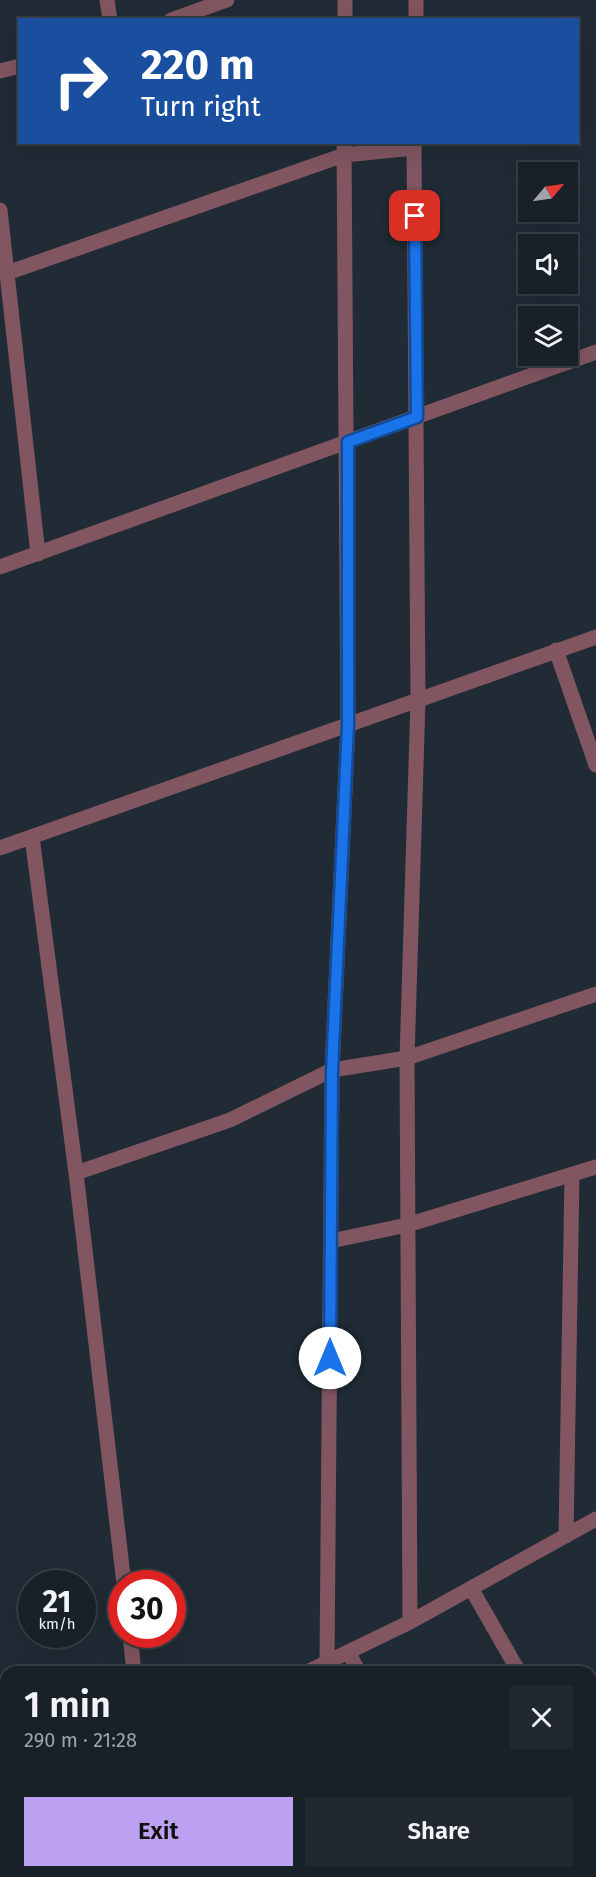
<!DOCTYPE html>
<meta charset="utf-8">
<style>
body{margin:0;font-family:"Fira Sans",sans-serif;background:#212830;color:#f1f3f6;height:100vh;display:flex;flex-direction:column;font-size:22px;white-space:nowrap}
*{box-sizing:border-box;margin:0}
p{font-size:20px;color:#9fa3a8}
.icon{flex:none;width:33px;height:33px;fill:none;stroke:currentColor;stroke-width:2;stroke-linecap:round;stroke-linejoin:round}
.map{position:relative;flex:1;overflow:hidden}
.panel{position:absolute;left:0px;top:1666px;width:597px;height:212px;display:flex;flex-direction:column;background:#182028;border-radius:18px 18px 0 0;box-shadow:0 6px 24px #0002,0 0 0 2px #363e45}
.panel>*{flex:none}
.top-card{position:absolute;left:18px;top:18px;width:561px;height:126px;border-radius:0px;box-shadow:0 6px 24px #0002,0 0 0 2px #363e45;background:#1a4fa0;color:#fff;overflow:hidden}
.needle{width:39px;rotate:61deg}
.fabs{position:absolute;left:518px;top:162px;display:grid;gap:12px}
.fabs a{display:grid;place-items:center;width:60px;height:60px;border-radius:0px;background:#182028;box-shadow:0 6px 24px #0002,0 0 0 2px #363e45;font-size:30px}
.speed{position:absolute;left:18px;top:1570px;display:flex;gap:12px;font-size:30px;font-weight:700;text-align:center}
.speed>*{display:grid;place-content:center;width:78px;height:78px;border-radius:50%;background:#182028;box-shadow:0 6px 24px #0002,0 0 0 2px #363e45;line-height:1}
.speed small{font-size:15px;font-weight:400}
.speed .limit{border:9px solid #d22;background:#fff;color:#111}
.pin{position:absolute;display:grid;place-items:center;width:51px;height:51px;color:#fff;margin:-26px;border-radius:12px;box-shadow:0 3px 9px #0006}
.me{position:absolute;width:66px;margin:-33px;rotate:0deg;stroke-linejoin:round;filter:drop-shadow(0 0 4px #0008)}
.turn{display:flex;align-items:center;gap:21px;height:126px;padding:0 24px;font-size:27px}
.turn .icon{width:78px;height:78px;stroke-width:2.5}
.turn b{display:block;font-size:42px;line-height:51px}
.round{display:grid;place-items:center;flex:none;width:63px;height:63px;border-radius:0px;background:#212830}
.overview{display:flex;align-items:center;justify-content:space-between;height:102px;padding:0 24px}
h1{font-size:36px;font-weight:600;line-height:45px}
.primary-button{display:flex;gap:12px;margin-top:auto;padding:12px 24px}
.primary-button a{flex:1;height:69px;border-radius:0px;background:#bca0f2;color:#111;font-size:24px;font-weight:600;line-height:69px;text-align:center}
.primary-button a+a{background:#212830;color:#f1f3f6}
.map>svg:first-child{display:block}
.lines{fill:none;stroke-linecap:round;stroke-linejoin:round}
.minor{stroke:#815661;stroke-width:15}
.route-casing{stroke:#114b97;stroke-width:15}
.route{stroke:#1a73e8;stroke-width:10}
</style>
<div class="map">
<svg width="596" height="1877" viewBox="0 0 596 1877">
<rect width="100%" height="100%" fill="#202b35"/>
<g class="lines">
<path class="minor" d="M107,0L110,20
M171,20L227,0
M345,20V0
M416,20V0
M0,71L20,66
M0,210L38,554
M7,273L344,155L414,148
M0,567L596,352
M556,650L596,765
M32,837L76,1173L124,1584
M0,848L596,637
M76,1173L230,1120L332,1070L407,1058L596,994
M331,1241L407,1225L596,1167
M566,1536L572,1175
M471,1588L519,1672
M410,1622L407,1058L418,701L414,142
M130,1635L134,1672
M348,1652L359,1672
M327,1662L332,1070L348,725L344,142
M307,1672L410,1622L596,1519
M591,1800L596,1809
M0,1841L6,1838
M591,1845L596,1842
M0,1870L4,1877
M157,1872L160,1877
M470,1872L473,1877
M531,1877L541,1872"/>
</g>
<g class="lines">
<defs>
<path id="route" d="M330,1358L332,1071L348,725V442L417,417L415,216"/>
</defs>
<use href="#route" class="route-casing"/>
<use href="#route" class="route"/>
</g>
</svg>
<div class="fabs">
<a><svg class="needle" viewBox="-14 -14 28 28"><path d="M0-13l5 13h-10z" fill="#e53935"/><path d="M0 13l5-13h-10z" fill="#9fa3a8"/></svg></a>
<a><svg class="icon" aria-label="sound" viewBox="0 0 24 24"><path d="M4 9h4l5-4v14l-5-4H4zM17 9q2 3 0 6"/></svg></a>
<a><svg class="icon" aria-label="layers" viewBox="0 0 24 24"><path d="M12 4l9 5-9 5-9-5zM3 14l9 5 9-5"/></svg></a>
</div>
<div class="speed"><div>21<small>km/h</small></div><div class="limit">30</div></div>
<div class="pin" style="left:415px;top:216px;background:#d93025"><svg class="icon" aria-label="arrive" viewBox="0 0 24 24"><path d="M6 21V4h12l-3 4 3 4H6"/></svg></div>
<svg class="me" style="left:330px;top:1358px" viewBox="-20 -20 40 40"><circle r="19" fill="#fff"/><path d="M0-13L10 11 0 6-10 11z" fill="#1a73e8"/></svg>
<div class="top-card">
<div class="turn"><svg class="icon" aria-label="right" viewBox="0 0 24 24"><path d="M7 20v-9h11M14 6l5 5-5 5"/></svg><div><b>220 m</b>Turn right</div></div>
</div>
<section class="panel">
<div class="overview"><div><h1>1 min</h1><p>290 m · 21:28</p></div><a class="round"><svg class="icon" aria-label="close" viewBox="0 0 24 24"><path d="M6 6l12 12M18 6L6 18"/></svg></a></div>
<div class="primary-button"><a>Exit</a><a>Share</a></div>
</section>
</div>
